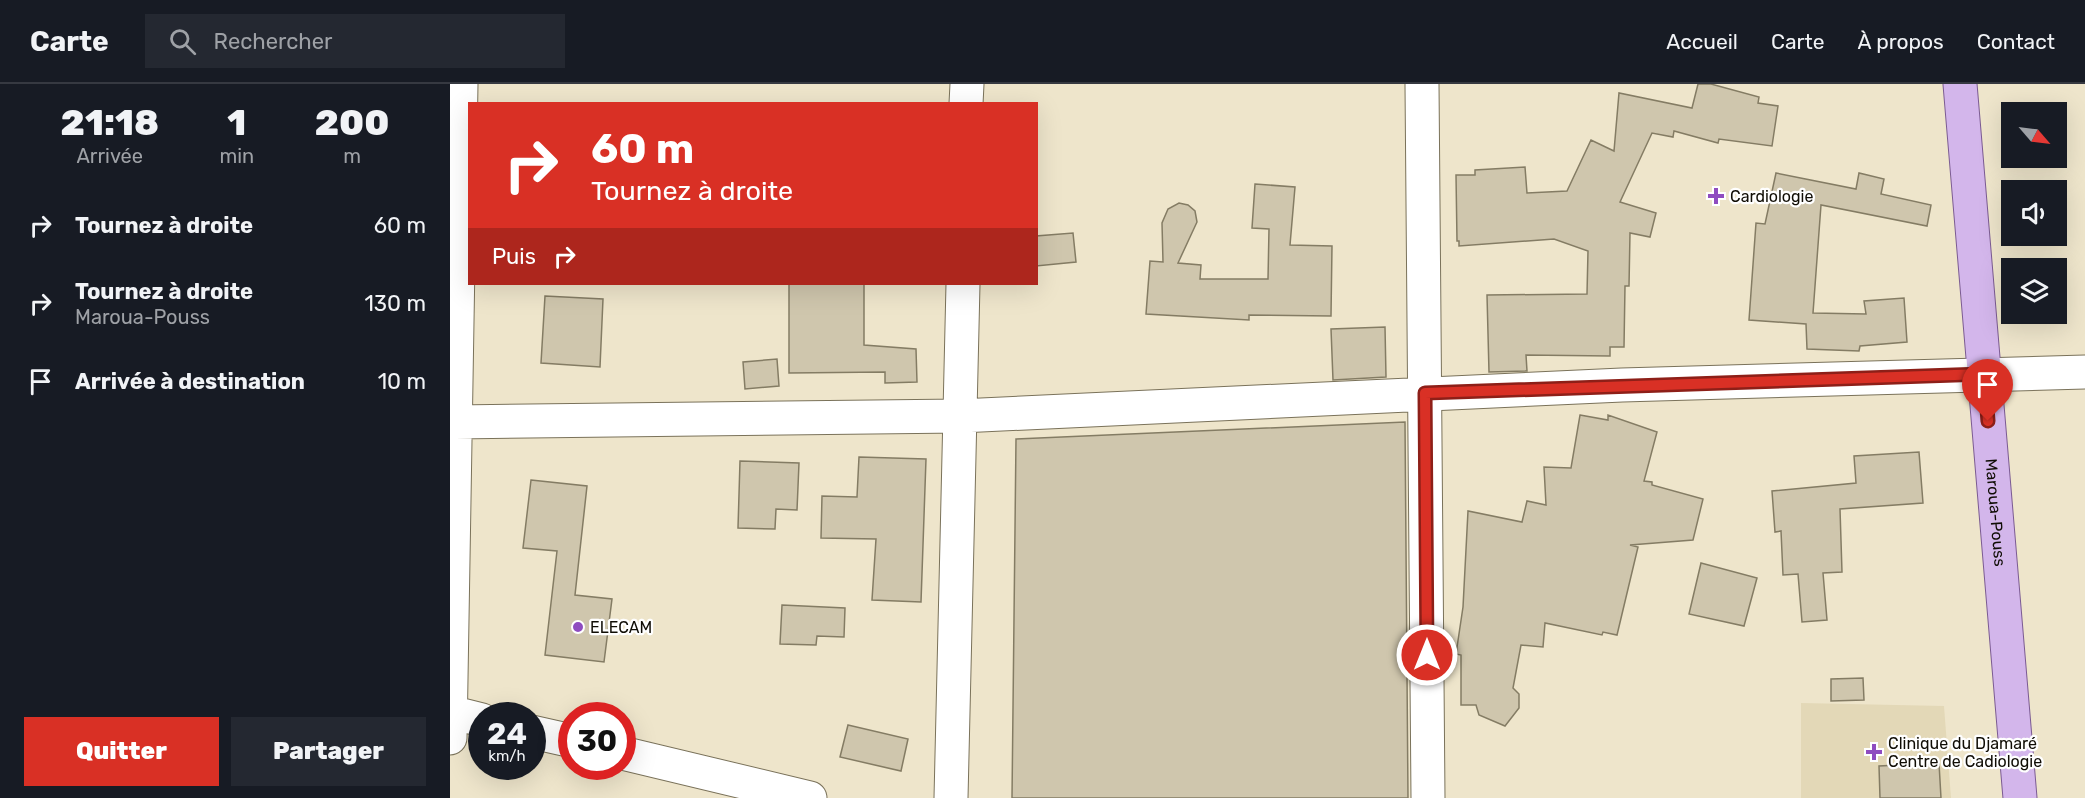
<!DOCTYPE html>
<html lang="fr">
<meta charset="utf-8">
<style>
body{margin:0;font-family:Rubik,sans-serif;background:#242831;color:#f1f3f6;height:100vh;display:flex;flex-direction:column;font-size:22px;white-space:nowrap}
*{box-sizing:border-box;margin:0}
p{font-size:20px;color:#9ea1a6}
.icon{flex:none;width:33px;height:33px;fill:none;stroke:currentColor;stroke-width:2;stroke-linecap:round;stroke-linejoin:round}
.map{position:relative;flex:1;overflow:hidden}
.details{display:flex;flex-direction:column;background:#171b24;width:450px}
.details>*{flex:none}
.top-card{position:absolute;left:18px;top:18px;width:570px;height:183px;border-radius:0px;box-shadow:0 6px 24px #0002;background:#d93025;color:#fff;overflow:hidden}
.needle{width:39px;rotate:118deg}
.controls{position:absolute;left:1551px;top:18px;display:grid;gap:12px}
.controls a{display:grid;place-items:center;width:66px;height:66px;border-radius:0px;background:#171b24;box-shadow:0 6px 24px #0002;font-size:30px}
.speed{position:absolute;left:18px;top:618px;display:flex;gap:12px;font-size:30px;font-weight:700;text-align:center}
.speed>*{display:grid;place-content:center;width:78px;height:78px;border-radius:50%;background:#171b24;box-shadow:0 6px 24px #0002;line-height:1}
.speed small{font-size:15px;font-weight:400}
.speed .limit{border:9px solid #d22;background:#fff;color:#111}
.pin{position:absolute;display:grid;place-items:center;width:51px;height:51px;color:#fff;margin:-62px -26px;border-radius:50% 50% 50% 0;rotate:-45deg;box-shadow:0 0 6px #0007}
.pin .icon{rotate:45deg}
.me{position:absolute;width:66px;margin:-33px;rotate:0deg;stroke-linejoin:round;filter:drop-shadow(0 0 4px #0008)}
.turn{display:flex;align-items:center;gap:21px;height:126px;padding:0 24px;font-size:27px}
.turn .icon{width:78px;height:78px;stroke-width:2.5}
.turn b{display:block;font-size:42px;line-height:51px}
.then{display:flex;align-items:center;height:57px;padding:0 24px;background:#0003;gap:12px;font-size:22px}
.eta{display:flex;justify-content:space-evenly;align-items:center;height:102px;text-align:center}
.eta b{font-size:36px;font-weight:800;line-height:42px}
.action{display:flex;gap:12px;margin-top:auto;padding:12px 24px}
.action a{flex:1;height:69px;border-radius:0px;background:#d93025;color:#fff;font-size:24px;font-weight:800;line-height:69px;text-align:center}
.action a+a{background:#242831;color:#f1f3f6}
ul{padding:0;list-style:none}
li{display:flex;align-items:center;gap:18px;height:78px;padding:0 24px}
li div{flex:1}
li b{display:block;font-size:22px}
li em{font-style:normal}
header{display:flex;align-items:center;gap:36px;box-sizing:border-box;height:84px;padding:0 30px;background:#171b24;border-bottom:2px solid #363941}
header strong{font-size:28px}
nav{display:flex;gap:33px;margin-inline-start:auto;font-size:21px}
.search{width:420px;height:54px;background:#242831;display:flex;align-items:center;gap:15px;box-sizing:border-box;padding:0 21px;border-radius:0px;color:#9ea1a6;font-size:22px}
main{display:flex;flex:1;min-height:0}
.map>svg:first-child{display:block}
.built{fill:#e3d8b7}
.building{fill:#cfc6ad;stroke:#847c64;stroke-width:1.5}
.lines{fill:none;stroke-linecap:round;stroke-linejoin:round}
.street-casing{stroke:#7a725a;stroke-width:35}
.primary-casing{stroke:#7b5b92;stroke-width:35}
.street{stroke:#fff;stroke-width:33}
.primary{stroke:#d3b6eb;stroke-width:33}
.route-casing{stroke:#8d1f18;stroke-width:15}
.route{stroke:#d93025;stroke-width:10}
.poi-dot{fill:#8f4cc0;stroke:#fff;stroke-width:2}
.labels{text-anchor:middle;stroke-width:4.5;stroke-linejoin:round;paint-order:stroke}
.poi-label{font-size:16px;fill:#100d05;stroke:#fff;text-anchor:start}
.street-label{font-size:16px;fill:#100d05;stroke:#fff}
</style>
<header>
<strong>Carte</strong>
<div class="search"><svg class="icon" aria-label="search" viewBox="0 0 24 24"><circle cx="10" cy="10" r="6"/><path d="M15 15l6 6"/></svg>Rechercher</div>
<nav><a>Accueil</a><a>Carte</a><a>À propos</a><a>Contact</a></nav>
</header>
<main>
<section class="details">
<div class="eta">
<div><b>21:18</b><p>Arrivée</p></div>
<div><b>1</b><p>min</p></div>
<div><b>200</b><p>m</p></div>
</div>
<ul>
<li><svg class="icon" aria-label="right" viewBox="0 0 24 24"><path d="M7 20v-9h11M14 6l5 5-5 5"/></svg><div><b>Tournez à droite</b></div><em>60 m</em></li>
<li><svg class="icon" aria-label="right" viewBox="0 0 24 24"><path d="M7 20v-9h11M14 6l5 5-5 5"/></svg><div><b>Tournez à droite</b><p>Maroua-Pouss</p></div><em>130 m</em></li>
<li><svg class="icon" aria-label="arrive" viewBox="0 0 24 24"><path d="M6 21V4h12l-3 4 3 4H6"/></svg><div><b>Arrivée à destination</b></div><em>10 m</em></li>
</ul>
<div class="action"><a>Quitter</a><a>Partager</a></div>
</section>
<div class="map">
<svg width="1635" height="714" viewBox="0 0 1635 714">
<rect width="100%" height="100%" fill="#eee5cb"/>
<path class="built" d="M1351,619L1494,622L1501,714H1351Z"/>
<path class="building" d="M1248,0H1261L1309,13L1308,19L1328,22L1322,62L1269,55L1268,59L1224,47L1223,53L1202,49L1170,118L1206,129L1200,153L1180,149L1179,202H1175L1174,263H1160V272L1076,271L1077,287L1039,288L1037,211L1137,210L1138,167L1104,155L1009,162V157H1007L1006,91H1025V86L1075,83L1077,109L1117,107L1141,56L1164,67L1169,9L1242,24Z
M1326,89L1406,105L1409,89L1434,95L1431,110L1481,121L1477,142L1371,121L1363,229L1416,230L1414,217L1454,214L1457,258L1410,262L1409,267L1357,265L1356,240L1299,236L1306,139L1315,140Z
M805,100L845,103L840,161L882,162L881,232L799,231V236L696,230L700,177L713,178L712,139L718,125L729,119L738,121L745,127L747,138L728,179L751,181L750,195H818L819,145L802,144Z
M623,149L626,178L586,182V152Z
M339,200H414V261L466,265L467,298L435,299V288L339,289Z
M95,212L153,215L150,283L91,279Z
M935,243L936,293L883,296L881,245Z
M327,275L329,302L295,305L293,278Z
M1130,331L1158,336V331L1207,348L1194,397L1202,398V401L1253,415L1243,456L1180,461L1188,463L1167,551L1153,548L1152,551L1095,539L1093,563L1071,561L1063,604L1069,610V624L1055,642L1029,631L1026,621H1011V571L1006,570L1013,523L1018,427L1072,438L1077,417L1096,421L1094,383L1121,384Z
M955,338L958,714H562L566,355Z
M1469,368L1473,419L1390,425L1392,488L1373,489L1377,536L1352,538L1348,490L1333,491L1331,447L1325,448L1322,407L1406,399L1404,372Z
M409,373L476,375L471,518L422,516L426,455L371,454L372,412L407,413Z
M290,377L349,379L347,426L326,425L325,445L288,444Z
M81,396L137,402L125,511L162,515L154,578L95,571L107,467L73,464Z
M1251,479L1307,494L1294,542L1239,530Z
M332,521L395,524L394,553L367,552L366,561L330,560Z
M1413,594L1414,616L1381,617V595Z
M398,641L458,655L451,687L390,673Z
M1489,679L1491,714H1430L1429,682Z"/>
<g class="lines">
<defs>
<path id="street" d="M972,0L978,714
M516,20L517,0
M5,338L510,332L1172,301L1635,288
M0,628L32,636
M82,648L122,657
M0,654L11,0
M172,669L360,714
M501,714L513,200"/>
<g id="primary">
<path id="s1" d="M1510,0L1570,714"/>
</g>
</defs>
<use href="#street" class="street-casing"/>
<use href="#primary" class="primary-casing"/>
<use href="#street" class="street"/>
<use href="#primary" class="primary"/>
</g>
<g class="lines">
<defs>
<path id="route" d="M977,571L975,309L1534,290L1538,337"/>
</defs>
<use href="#route" class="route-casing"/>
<use href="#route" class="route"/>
</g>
<g class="poi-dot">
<path d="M1263 103h6v6h6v6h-6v6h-6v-6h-6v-6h6z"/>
<circle cx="128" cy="543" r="6"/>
<path d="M1421 659h6v6h6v6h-6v6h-6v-6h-6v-6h6z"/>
</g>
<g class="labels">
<g class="poi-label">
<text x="1280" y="118">Cardiologie</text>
<text x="140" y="549">ELECAM</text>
<text x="1438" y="665">Clinique du Djamaré<tspan x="1438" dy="18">Centre de Cadiologie</tspan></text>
</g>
<g class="street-label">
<text dy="6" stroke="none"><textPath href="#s1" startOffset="430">Maroua-Pouss</textPath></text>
</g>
</g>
</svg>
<div class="controls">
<a><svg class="needle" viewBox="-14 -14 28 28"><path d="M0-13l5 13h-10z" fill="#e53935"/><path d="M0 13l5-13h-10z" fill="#9ea1a6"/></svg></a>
<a><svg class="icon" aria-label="sound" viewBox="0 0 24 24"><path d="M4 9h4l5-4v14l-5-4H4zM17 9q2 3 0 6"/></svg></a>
<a><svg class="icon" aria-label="layers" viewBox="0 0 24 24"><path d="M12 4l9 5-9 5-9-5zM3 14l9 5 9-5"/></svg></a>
</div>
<div class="speed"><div>24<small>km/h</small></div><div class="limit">30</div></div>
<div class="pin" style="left:1538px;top:337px;background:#d93025"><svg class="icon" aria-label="arrive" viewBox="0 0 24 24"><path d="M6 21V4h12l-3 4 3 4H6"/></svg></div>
<svg class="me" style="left:977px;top:571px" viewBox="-20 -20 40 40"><circle r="17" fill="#d93025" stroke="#fff" stroke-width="3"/><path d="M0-11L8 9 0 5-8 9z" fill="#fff"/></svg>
<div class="top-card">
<div class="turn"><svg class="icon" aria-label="right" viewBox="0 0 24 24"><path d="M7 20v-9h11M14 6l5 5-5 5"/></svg><div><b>60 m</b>Tournez à droite</div></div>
<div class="then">Puis<svg class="icon" aria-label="right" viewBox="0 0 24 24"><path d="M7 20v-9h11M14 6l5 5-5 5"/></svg></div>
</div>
</div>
</main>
